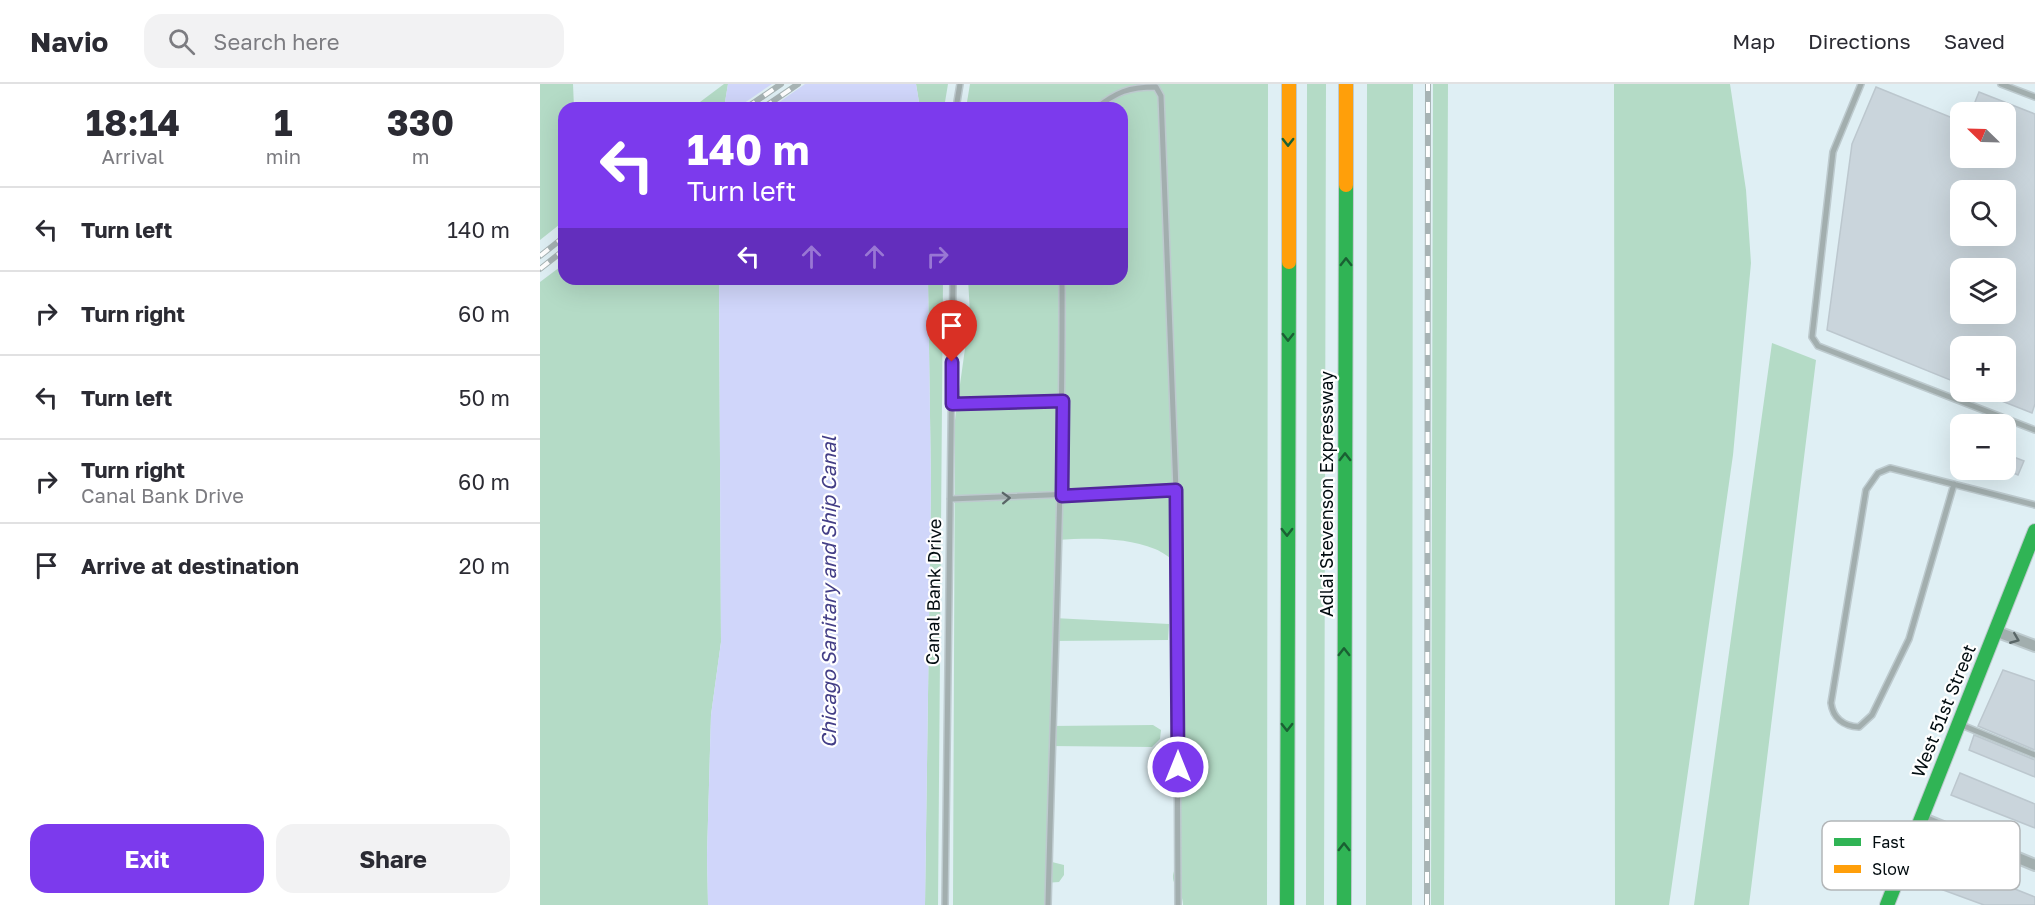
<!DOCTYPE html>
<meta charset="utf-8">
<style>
body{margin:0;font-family:"Golos Text",sans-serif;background:#f2f2f3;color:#2b2b33;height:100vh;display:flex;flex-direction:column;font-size:22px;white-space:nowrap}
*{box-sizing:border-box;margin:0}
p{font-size:20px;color:#7c7c81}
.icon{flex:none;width:33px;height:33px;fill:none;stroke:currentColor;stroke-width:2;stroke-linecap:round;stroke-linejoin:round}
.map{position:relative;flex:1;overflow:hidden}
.panel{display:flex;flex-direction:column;background:#fff;width:540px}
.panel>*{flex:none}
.banner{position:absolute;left:18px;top:18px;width:570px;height:183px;border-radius:18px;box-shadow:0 6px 24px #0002;background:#7c3aed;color:#fff;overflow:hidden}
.needle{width:39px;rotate:293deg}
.tools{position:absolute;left:1410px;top:18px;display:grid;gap:12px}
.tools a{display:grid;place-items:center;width:66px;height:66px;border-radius:12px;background:#fff;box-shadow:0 6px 24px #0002;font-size:30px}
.pin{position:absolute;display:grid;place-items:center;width:51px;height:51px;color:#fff;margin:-62px -26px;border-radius:50% 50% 50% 0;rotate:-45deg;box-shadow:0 0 6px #0007}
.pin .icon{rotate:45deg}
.me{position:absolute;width:66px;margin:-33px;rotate:0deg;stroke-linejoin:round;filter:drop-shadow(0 0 4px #0008)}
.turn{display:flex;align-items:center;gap:21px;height:126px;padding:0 30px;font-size:27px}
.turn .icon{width:78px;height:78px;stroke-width:2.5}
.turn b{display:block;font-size:42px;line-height:51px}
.lanes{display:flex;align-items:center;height:57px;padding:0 30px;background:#0003;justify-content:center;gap:30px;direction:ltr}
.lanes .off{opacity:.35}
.eta{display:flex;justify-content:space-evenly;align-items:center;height:102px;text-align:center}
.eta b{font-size:36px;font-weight:700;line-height:42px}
.primary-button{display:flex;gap:12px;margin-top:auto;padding:12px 30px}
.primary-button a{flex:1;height:69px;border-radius:18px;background:#7c3aed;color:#fff;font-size:24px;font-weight:700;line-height:69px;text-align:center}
.primary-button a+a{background:#f2f2f3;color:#2b2b33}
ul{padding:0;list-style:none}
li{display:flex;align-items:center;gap:18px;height:84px;padding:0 30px;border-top:2px solid #e1e1e2}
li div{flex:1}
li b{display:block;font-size:22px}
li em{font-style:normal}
header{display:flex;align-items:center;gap:36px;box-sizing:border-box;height:84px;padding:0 30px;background:#fff;border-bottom:2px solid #e1e1e2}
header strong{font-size:28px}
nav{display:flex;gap:33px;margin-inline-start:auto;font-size:21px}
.search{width:420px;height:54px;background:#f2f2f3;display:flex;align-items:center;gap:15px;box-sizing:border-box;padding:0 21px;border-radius:18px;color:#7c7c81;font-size:22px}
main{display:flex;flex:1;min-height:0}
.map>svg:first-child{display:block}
.green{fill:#b4dbc6}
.water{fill:#d0d6fa}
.pier{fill:#dfeff4}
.building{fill:#cad5dc;stroke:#bcc7ce;stroke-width:1.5;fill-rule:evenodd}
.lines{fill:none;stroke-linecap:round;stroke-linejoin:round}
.lane-casing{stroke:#bdcace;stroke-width:8}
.street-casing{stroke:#bdcace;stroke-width:14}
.fast-casing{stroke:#bdcace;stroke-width:16}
.slow-casing{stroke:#bdcace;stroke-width:16}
.lane{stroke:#a2aeae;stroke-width:5}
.street{stroke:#a2aeae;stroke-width:10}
.fast{stroke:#30b455;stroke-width:14}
.slow{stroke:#ff9f0a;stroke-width:14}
.rail-casing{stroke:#a7b3b4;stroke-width:6}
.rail{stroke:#fff;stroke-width:4;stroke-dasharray:11;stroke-linecap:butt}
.oneway{stroke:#1a6033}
.oneway2{stroke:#5a6667}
.route-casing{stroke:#51269a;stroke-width:15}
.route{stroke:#7c3aed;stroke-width:10}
.labels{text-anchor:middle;stroke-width:4.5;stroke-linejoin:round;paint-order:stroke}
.street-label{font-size:18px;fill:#030d11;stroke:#fff}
.water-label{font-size:20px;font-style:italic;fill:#443f87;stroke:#fff}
.key{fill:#fff;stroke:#b3b6b8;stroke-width:1.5}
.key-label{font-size:16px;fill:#030d11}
</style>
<header>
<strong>Navio</strong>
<div class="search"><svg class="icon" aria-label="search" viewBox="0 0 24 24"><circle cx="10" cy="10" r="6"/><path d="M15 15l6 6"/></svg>Search here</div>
<nav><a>Map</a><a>Directions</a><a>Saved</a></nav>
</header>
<main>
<section class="panel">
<div class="eta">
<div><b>18:14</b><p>Arrival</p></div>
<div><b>1</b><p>min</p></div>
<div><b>330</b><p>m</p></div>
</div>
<ul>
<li><svg class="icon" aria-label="left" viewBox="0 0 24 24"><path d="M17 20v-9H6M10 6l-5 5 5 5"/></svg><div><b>Turn left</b></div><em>140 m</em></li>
<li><svg class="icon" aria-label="right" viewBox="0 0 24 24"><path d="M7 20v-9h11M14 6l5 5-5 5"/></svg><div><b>Turn right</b></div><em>60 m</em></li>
<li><svg class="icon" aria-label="left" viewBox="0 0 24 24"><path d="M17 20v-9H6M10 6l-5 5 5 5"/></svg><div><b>Turn left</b></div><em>50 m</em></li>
<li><svg class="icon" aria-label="right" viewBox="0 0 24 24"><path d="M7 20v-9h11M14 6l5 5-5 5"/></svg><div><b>Turn right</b><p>Canal Bank Drive</p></div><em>60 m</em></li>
<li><svg class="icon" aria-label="arrive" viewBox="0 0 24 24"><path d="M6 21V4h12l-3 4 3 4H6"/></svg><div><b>Arrive at destination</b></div><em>20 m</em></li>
</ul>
<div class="primary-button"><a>Exit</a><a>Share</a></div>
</section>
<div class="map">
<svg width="1495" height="821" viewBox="0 0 1495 821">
<rect width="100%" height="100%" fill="#dfeff4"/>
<path class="green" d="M0,0H33L34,24H24V137L0,156Z
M184,0H188L184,24H152Z
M376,0H408L404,24H380Z
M430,0H728L727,821H643C642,796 623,804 640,775L642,663L633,651C635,639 641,632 643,621L639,480C631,475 623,468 615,465C585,453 549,454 517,456L514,534L629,540L628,556L512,557L510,642L613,641L621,646L620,655L612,663L510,662L508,777L524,781V791L519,798L505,799V821H413L415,336L430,229L428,195H582V24H426Z
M767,0H786L784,821H766Z
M827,0H873L872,821H826Z
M893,0H908L904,821H891Z
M1074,0H1190L1206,106L1211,179L1193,371L1129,821H1075Z
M24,180V195H179L181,558L171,631L167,771L168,821H0V198Z
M388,195H403L398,821H385L391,401Z
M1232,259L1276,276L1209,821H1154Z"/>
<path class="water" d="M188,0H376L380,24H184Z
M179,195H388L391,401L385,821H168L167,771L171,631L181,558Z"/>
<path class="pier" d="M232,0H265L231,24H197Z"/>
<path class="building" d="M1336,3L1420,37V74H1466V28H1431L1439,8L1495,30V320L1492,329L1439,308H1466V262H1420V300L1287,246L1312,60ZM1420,106H1466V152H1420ZM1420,184H1466V230H1420Z
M1466,370L1484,377L1478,391L1466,386Z
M1463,586L1495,597V666L1438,642Z
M1434,651L1495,676V693L1429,666Z
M1420,689L1495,720V744L1411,711Z
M1387,770L1495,813V821H1444L1376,796Z"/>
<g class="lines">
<defs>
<path id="lane" d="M1321,0L1293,68L1272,253L1278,262L1495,346
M1461,0L1495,13
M416,24L420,0
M556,24C577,8 588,3 616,3L621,12L636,406L638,821
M412,320L523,317
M1414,400L1369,555L1332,631L1319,643C1303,642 1293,634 1291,619L1326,406L1338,389L1350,384L1495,421
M410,415L636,406
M1419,640L1495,671
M405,821L413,195
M508,821C513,612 523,404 522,195"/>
<path id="street" d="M1455,547L1495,562
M1381,734L1495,781"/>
<path id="fast" d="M747,821L749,178
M804,821L806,101
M1347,821L1495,447"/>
<path id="slow" d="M806,101V0
M749,178V0"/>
</defs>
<use href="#lane" class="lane-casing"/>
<use href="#street" class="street-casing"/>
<use href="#fast" class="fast-casing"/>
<use href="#slow" class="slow-casing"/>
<use href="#lane" class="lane"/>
<use href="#street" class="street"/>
<use href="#fast" class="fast"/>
<use href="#slow" class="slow"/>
<defs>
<path id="rail" d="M206,24L241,0
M223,24L258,0
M0,172L24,153
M0,185L24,166
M887,821L888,0"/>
</defs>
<use href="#rail" class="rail-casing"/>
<use href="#rail" class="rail"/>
</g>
<defs><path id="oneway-chevron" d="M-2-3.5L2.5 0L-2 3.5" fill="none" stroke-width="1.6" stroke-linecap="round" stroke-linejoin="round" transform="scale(1.5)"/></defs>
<g class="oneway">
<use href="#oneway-chevron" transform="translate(748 58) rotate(90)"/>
<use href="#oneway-chevron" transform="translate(806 178) rotate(-90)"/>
<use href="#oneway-chevron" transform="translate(748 253) rotate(90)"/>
<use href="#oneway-chevron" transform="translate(805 373) rotate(-90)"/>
<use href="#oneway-chevron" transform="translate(747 448) rotate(90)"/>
<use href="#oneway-chevron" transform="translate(804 568) rotate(-90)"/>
<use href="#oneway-chevron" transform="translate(747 643) rotate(90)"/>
<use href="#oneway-chevron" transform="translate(804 763) rotate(-90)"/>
</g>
<g class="oneway2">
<use href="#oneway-chevron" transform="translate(466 414) rotate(-2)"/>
<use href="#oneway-chevron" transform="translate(1475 555) rotate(22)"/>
</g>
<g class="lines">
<defs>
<path id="route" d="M412,278V320L523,317L522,412L636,406L638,683"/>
</defs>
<use href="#route" class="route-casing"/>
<use href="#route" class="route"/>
</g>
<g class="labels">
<g class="street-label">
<text transform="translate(787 410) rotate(-90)" y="6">Adlai Stevenson Expressway</text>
<text transform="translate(394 508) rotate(-89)" y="6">Canal Bank Drive</text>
<text transform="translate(1404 627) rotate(-68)" y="6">West 51st Street</text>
</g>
<g class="water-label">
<text transform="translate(289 508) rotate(-90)" y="7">Chicago Sanitary and Ship Canal</text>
</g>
</g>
<rect x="1282" y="737" width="198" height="69" rx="9" class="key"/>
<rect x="1294" y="754" width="27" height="8" fill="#30b455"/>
<rect x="1294" y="781" width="27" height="8" fill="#ff9f0a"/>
<g class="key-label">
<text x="1332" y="764">Fast</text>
<text x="1332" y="791">Slow</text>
</g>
</svg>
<div class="tools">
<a><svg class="needle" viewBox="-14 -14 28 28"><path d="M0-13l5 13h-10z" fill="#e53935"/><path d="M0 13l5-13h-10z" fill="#7c7c81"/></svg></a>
<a><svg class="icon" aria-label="search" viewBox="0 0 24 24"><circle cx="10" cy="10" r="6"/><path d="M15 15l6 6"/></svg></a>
<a><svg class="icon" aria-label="layers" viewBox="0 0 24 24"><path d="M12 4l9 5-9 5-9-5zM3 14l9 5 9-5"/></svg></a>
<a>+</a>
<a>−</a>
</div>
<div class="pin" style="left:412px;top:278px;background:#d93025"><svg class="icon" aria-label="arrive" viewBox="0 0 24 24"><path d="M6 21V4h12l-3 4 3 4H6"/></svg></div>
<svg class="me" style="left:638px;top:683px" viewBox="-20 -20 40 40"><circle r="17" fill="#7c3aed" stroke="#fff" stroke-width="3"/><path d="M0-11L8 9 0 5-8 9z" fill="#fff"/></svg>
<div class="banner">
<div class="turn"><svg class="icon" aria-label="left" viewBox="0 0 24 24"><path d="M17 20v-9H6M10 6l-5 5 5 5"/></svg><div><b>140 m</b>Turn left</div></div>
<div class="lanes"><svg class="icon" aria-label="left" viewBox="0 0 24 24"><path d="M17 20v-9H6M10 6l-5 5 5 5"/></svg><svg class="icon off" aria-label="ahead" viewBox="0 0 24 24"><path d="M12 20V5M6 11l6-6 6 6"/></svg><svg class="icon off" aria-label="ahead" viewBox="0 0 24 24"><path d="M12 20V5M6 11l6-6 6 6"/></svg><svg class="icon off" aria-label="right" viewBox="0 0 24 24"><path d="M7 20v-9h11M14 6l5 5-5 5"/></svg></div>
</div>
</div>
</main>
